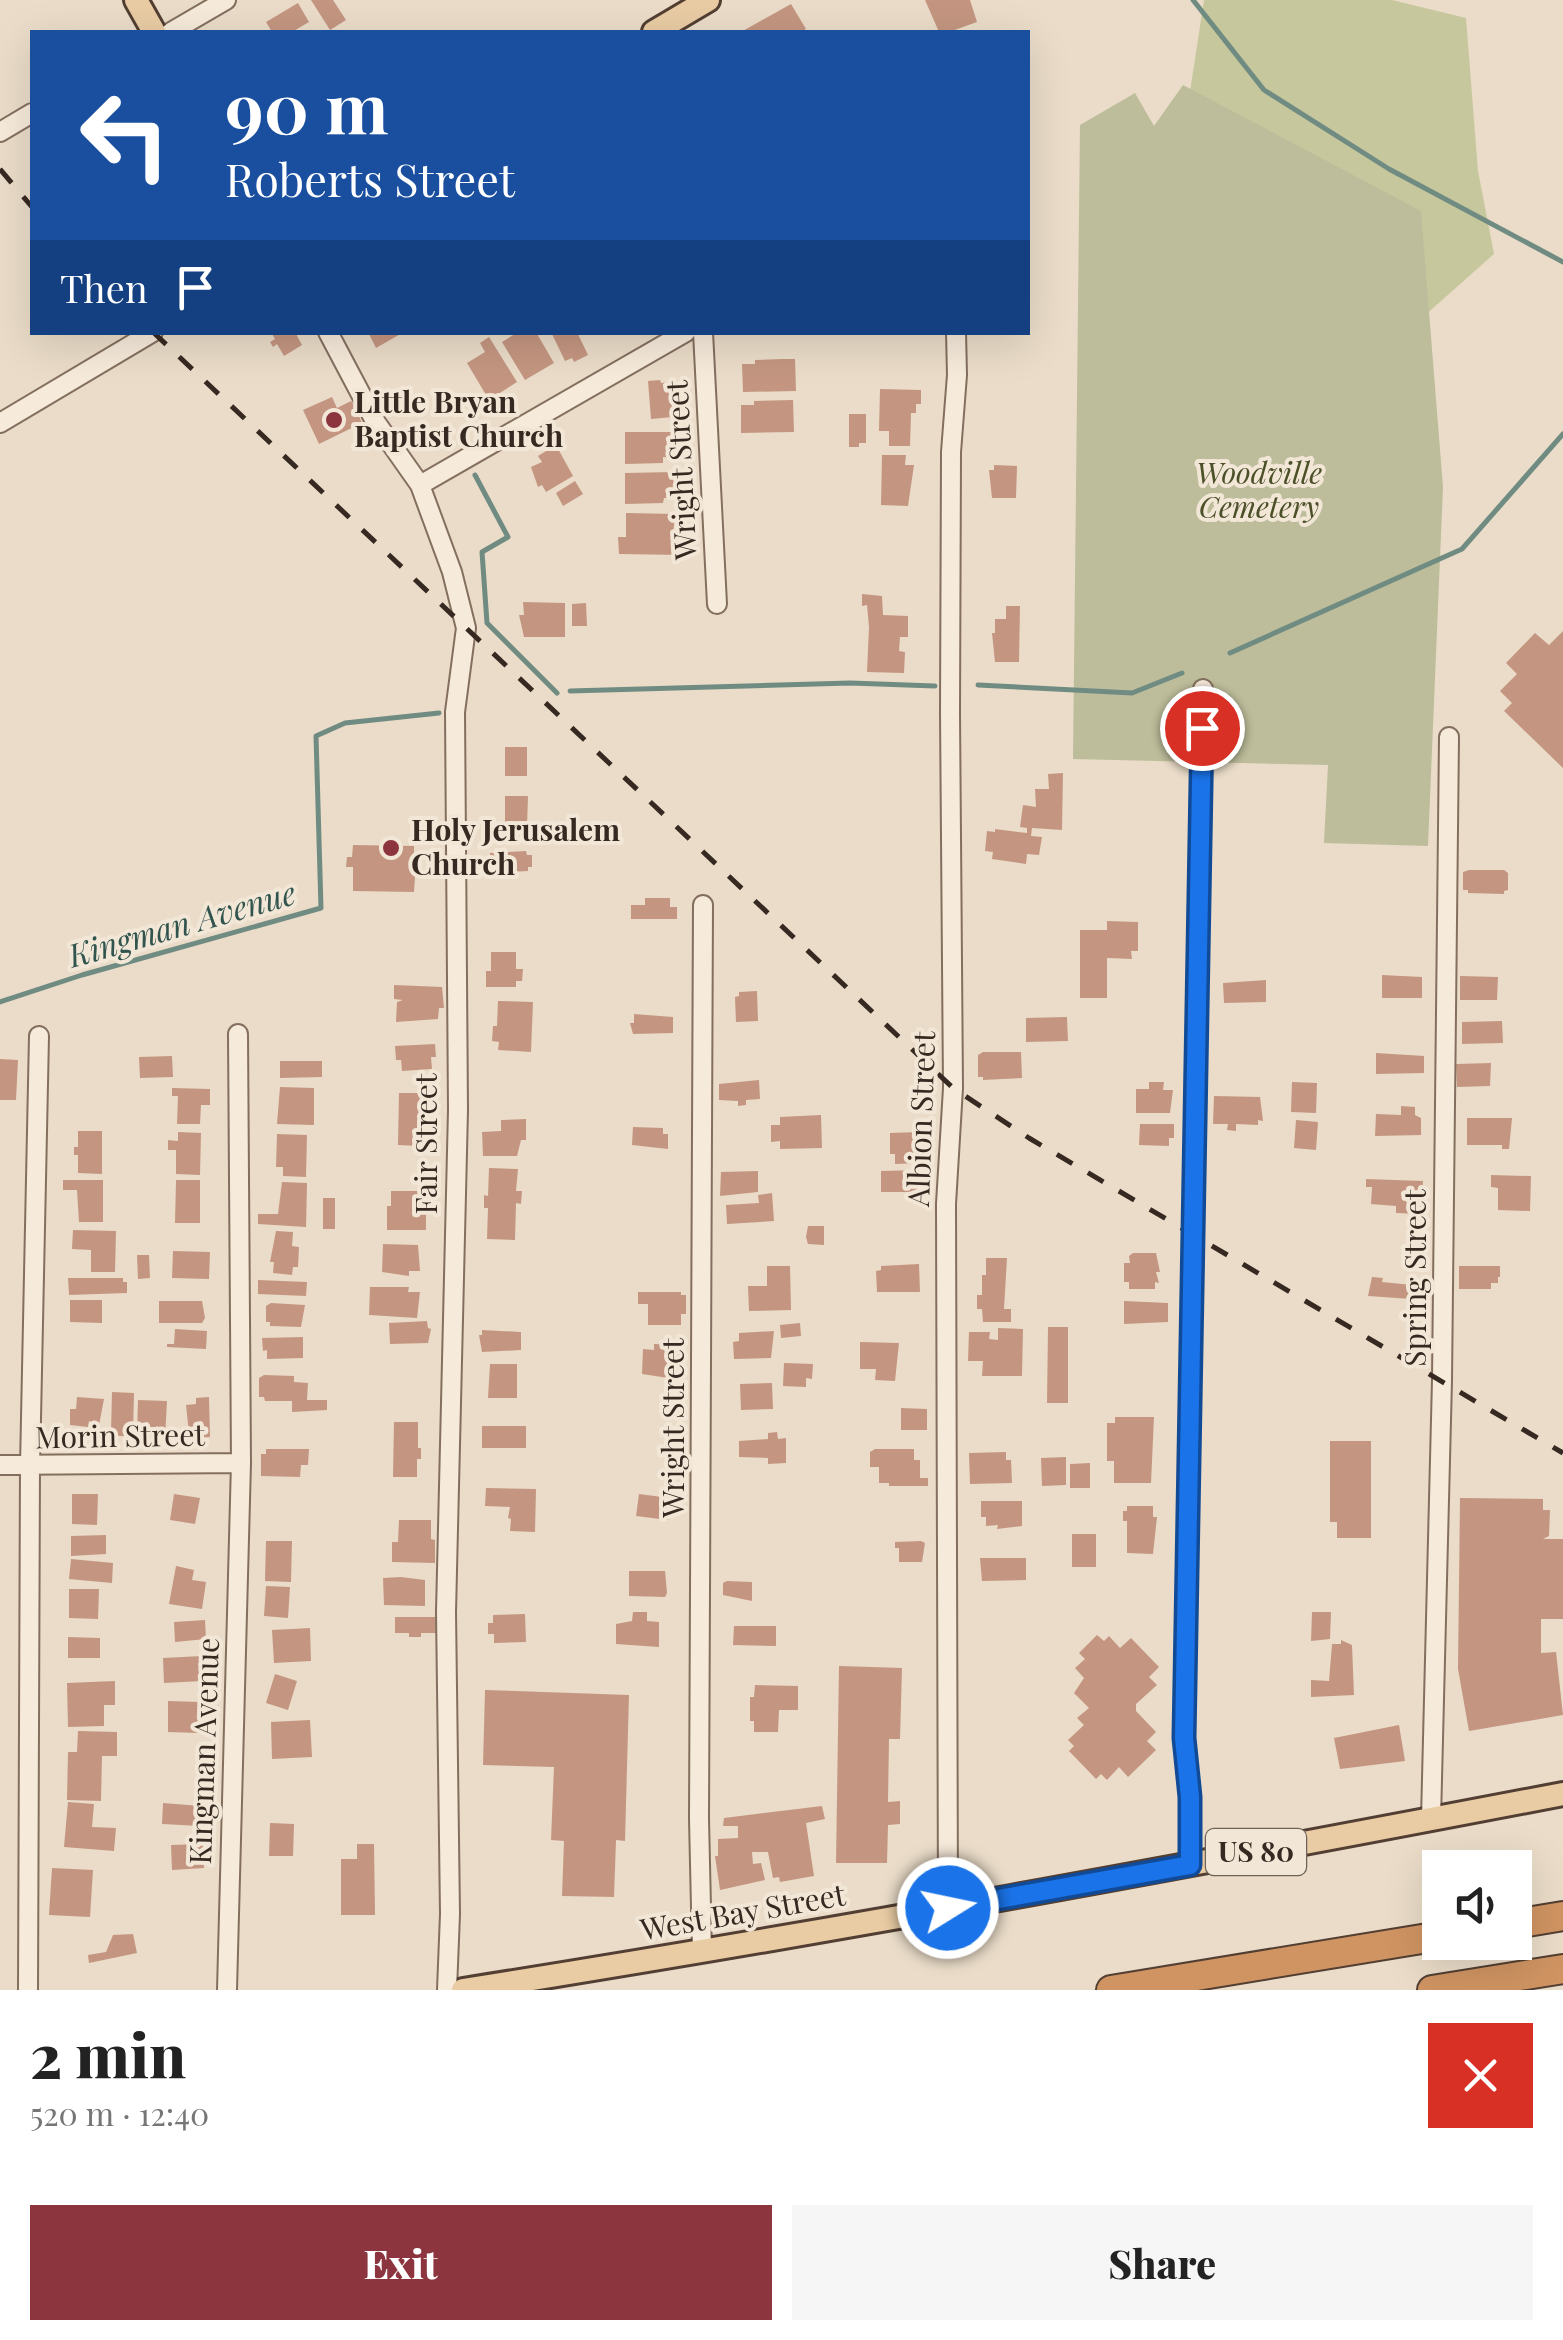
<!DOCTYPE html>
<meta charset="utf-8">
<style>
body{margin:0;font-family:"Playfair Display",serif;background:#f6f6f6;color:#222;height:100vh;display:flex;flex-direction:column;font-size:38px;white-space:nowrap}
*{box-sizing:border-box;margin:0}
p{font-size:32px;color:#767676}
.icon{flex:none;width:55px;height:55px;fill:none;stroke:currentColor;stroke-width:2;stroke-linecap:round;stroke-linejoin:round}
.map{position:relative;height:1990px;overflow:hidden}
.side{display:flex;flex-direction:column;background:#fff;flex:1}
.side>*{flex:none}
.banner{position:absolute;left:30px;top:30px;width:1000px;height:305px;border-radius:0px;box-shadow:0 10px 40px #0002;background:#1a4fa0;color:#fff;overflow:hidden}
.fabs{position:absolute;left:1422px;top:1850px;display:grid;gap:20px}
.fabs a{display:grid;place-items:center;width:110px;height:110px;border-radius:0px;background:#fff;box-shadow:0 10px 40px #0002;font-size:50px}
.pin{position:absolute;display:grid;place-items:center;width:85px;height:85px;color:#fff;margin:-42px;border:5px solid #fff;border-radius:50%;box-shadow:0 2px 10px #0007}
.me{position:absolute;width:110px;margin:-55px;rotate:80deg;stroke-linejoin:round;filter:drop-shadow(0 0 8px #0008)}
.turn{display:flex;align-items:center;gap:35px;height:210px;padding:0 30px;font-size:45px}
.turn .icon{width:130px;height:130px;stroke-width:2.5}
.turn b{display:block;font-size:70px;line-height:85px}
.then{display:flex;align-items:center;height:95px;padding:0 30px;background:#0003;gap:20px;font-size:38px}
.round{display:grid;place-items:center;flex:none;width:105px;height:105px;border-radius:0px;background:#f6f6f6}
.head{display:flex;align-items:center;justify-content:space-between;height:170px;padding:0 30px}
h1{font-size:60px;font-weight:800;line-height:75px}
.action{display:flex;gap:20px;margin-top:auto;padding:20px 30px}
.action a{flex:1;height:115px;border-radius:0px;background:#8d353f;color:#fff;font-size:40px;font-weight:800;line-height:115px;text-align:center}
.action a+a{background:#f6f6f6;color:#222}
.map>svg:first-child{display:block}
.green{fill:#c7c79d}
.cemetery{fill:#bdbd9b}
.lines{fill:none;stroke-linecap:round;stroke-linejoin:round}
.stream{stroke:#708c82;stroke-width:5}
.building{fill:#c49681}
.minor-casing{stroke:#846f5f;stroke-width:22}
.major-casing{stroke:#523e32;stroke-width:28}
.highway-casing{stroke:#523e32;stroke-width:32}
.minor{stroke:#f6eada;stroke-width:18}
.major{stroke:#e9cca4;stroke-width:22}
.highway{stroke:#d09462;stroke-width:28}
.rail{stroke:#362921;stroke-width:5;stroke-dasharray:18 18;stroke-linecap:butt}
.route-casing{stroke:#114b97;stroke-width:25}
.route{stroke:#1a73e8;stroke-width:18}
.poi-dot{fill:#8d353f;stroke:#f2e7d7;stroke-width:4}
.labels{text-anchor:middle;stroke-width:8;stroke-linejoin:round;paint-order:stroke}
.shield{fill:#f2e7d7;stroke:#6e6258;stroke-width:2.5}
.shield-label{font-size:28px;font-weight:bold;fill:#362921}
.poi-label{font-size:30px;font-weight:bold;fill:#362921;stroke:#f2e7d7;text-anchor:start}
.street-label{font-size:30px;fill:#362921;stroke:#f2e7d7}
.park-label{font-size:30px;font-style:italic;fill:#4b5029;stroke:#f2e7d7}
.water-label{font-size:32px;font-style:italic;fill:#32544e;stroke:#f2e7d7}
</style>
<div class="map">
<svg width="1563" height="1990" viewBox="0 0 1563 1990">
<rect width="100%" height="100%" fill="#eadcc8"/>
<path class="green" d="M1204,0H1392L1466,18L1478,171L1494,254L1387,349L1168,236Z"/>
<path class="cemetery" d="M1183,85L1421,211L1443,487L1428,846L1324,843L1328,765L1073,759L1080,125L1135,93L1154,126Z"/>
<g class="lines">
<path class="stream" d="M1193,0L1264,90L1389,169L1563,262
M475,475L508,537L482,552L487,623L557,693
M1230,653L1462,549L1563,434
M978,685L1132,693L1182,673
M570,691L850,683L935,686
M0,1002L82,975L321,908L316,736L345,723L439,713"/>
</g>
<path class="building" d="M311,0H333L346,20L330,30Z
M925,0H970L977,22L949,32H939Z
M298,3L309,22L292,32H272L266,22Z
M791,4L806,29L800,32H741Z
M271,332H295L302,345L284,356L277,344L273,347L270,342L275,339Z
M368,332H404L376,348Z
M518,332H536L554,363L525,380L502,342Z
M551,332H577L588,355L574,362L572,358L565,361Z
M489,337L517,382L489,400L467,363L485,352L480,343Z
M781,359H795L796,391L743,392L742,364H755V360Z
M660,380L661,383L670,382L673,417L651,419L648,381Z
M880,389L921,390V404H916V413H911L910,446H889V431H879Z
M332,397L337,408L351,401L361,415L359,416L362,423L319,444L303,410Z
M793,400L794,432L741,433V405H754V401Z
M849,414H866V443H859V447H849Z
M625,432H675L676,458L663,457V463L625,464Z
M556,445L573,476L546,492L542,485L538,487L531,467L542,462L538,456Z
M882,455H906L905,465H914L908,506L881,505Z
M994,465L1017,466L1016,498H992L989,470H994Z
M675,472L676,498H664L663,503L625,504V473Z
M575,481L583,494L563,506L556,493Z
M626,513L675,514L673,535L680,536L681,555L619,554L618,537H626Z
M862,594L882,596L883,615L908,616V637H900L899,651L905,652L904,673L867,672L869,627L867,605L862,606Z
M523,602L565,603V637H524L519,615H524Z
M586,603L587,626H572V604Z
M1006,606H1020L1019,662H995L992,633H995V619H1006Z
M1563,631V768L1504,711L1512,703L1500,691L1517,674L1506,663L1535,633L1549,645Z
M505,747H527V776H505Z
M1063,773L1062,830L1032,828L1031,836L1042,837L1039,855L1027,854L1026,864L992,859L993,852L985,851L987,831L995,832V829L1027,833V828L1020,827L1023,805L1036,807L1035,789H1049L1048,774Z
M505,796H528L527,826H505Z
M353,845L414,846V859H420V877H415L414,892L353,891V867H346L347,857H352Z
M526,851L527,855H532V867H528V871L490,873V870H486L485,857L490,856V853Z
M1469,870H1504L1508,873V890L1504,891V894L1468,893V890H1463V872Z
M645,898H670V907H677V919H631V905H645Z
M1107,921L1138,922V951H1131L1132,959L1107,958V998H1080V930H1107Z
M491,952H516V969H523L522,981H516V987H486V971H491Z
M1382,975L1422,977V998H1382Z
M1460,976L1498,977L1497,1000H1460Z
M1266,980V1002L1224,1003L1223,983Z
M394,985L442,987L444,1008H439L438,1019L396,1022L397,1002L403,1000L394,999Z
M757,991L758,1021L736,1022L735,997L739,996V992Z
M498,1001L533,1002L531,1052L498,1050L499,1042L492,1041L493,1026H497Z
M634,1014L673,1017V1033L633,1034L630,1023H634Z
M1067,1017L1068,1041L1026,1042V1018Z
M1502,1021L1503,1043L1462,1044V1022Z
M435,1044L436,1057H431L432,1069L402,1071L401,1060H396L395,1046Z
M983,1052H1021L1022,1078L983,1080V1077H978V1055Z
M1376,1053L1424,1056V1073L1376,1074Z
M172,1056L173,1077L140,1078L139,1057Z
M0,1059L18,1060L16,1100H0Z
M280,1061H322V1077L280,1078Z
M1491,1063L1490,1086L1457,1087L1456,1064Z
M759,1080L760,1099L746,1100V1105L738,1106V1101L719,1100V1084Z
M1149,1082H1164L1163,1090H1173L1170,1113H1136V1089H1149Z
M1292,1082L1317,1083L1316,1113L1291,1112Z
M280,1087L314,1088V1125L277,1124Z
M172,1088L210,1089V1105H201L200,1124H177L178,1096H172Z
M399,1093H420V1106H424V1114L420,1115L419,1126H424V1135L419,1134V1146L398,1145Z
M1214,1096L1260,1097L1263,1121L1258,1120V1125L1236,1124V1131L1227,1130L1228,1124H1213Z
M1401,1106L1415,1107V1115L1421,1118V1135L1375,1136L1376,1114L1401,1115Z
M821,1115L822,1148L780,1149V1141L771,1142V1125H780V1117Z
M1467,1118H1512L1509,1149H1502V1145H1467Z
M526,1119V1140H521L517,1156H483L482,1132L501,1131V1120Z
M1296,1120L1318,1122L1316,1150L1294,1148Z
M1140,1124H1174V1138H1169V1146L1139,1145Z
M633,1127L663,1128V1134H668V1149L632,1145Z
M78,1131H102V1174L78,1173V1155H74V1147H78Z
M178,1132L201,1133L200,1175L176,1174V1150H168V1140L178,1141Z
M919,1132V1141H923L919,1163L895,1164V1154H890V1133Z
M277,1134L307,1135L306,1177L283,1176V1167H276Z
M489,1168L518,1169L516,1191H522L521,1204L516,1203L515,1240L487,1239L488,1208H484V1195L488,1196Z
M919,1170V1180L924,1179V1192H881V1171Z
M758,1171V1192L720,1196L721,1172Z
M1491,1175L1531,1176L1530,1211L1498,1210V1188L1491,1187Z
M1366,1179L1423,1181L1421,1214L1396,1213V1206L1371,1204L1372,1187H1366Z
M63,1180H103V1222H79L77,1190H63Z
M176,1180H200V1223H175Z
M282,1182L307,1183L306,1227L258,1224V1214H278Z
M391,1191H426V1230H387V1206H391Z
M772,1193L774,1221L727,1224L726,1205L759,1203L758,1195Z
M323,1198H335V1229H323Z
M808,1226H824V1245L808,1244L806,1237Z
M73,1230L116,1231L115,1272H91V1250L72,1249Z
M276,1231L293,1232L292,1246L299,1247L298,1267H293L292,1275L273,1273L274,1262H270Z
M383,1244L418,1245L420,1271H409V1276L382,1272Z
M173,1251L210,1252L209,1279L172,1278Z
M1133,1253H1156L1160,1272H1156L1159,1283L1155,1282V1289H1129V1282H1124V1263H1130L1129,1256Z
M137,1255H149L150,1278L138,1279Z
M986,1258H1007L1004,1309H1011V1322H983L982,1309H977V1295H982V1275H986Z
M919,1264L920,1292H877L876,1271L881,1270V1266Z
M767,1266H790L791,1310L749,1311L748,1286H767Z
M1459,1266H1500V1277H1498V1283H1491V1289H1459Z
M1372,1277L1383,1278L1382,1282L1412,1285L1411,1299L1368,1296Z
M68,1278H123V1282H127V1293L69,1295Z
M258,1280L307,1282L306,1296L258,1294Z
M370,1287H409L408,1292H420L417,1318L369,1315Z
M638,1292H681V1295H686V1314H681V1325H648V1304H638Z
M70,1300H102V1323L70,1322Z
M159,1301H202L205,1318L202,1323H159Z
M1124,1301L1168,1303V1322L1124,1324Z
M271,1303L305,1305L301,1327L270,1326V1322H266V1306Z
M427,1321L428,1328L431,1329L428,1343L390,1344L389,1323Z
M800,1323L801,1336L781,1338L780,1325Z
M1048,1327H1068V1403H1047Z
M998,1328L1023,1329L1022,1376H982L983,1361H968L969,1332H990L989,1339L998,1340Z
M175,1329L207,1331L206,1349L167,1347V1344H174Z
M482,1330L521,1332V1350L482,1352L479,1335H482Z
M774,1331L771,1358L734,1359L733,1342L739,1341V1333Z
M303,1337V1358L267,1359V1350L263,1351L262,1338Z
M860,1342L899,1343L895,1381L875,1380L876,1369H860Z
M654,1344L681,1345L680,1357H676L675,1379L642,1374L643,1349L654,1350Z
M784,1363L813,1364L812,1379L806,1378V1387L783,1386Z
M490,1364H517V1398H488Z
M264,1375L294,1376V1382L308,1383L307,1400H327V1410L292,1412V1401H265L264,1397H259V1378Z
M772,1383L773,1409L741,1410L740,1384Z
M112,1392L134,1393L133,1433L127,1432V1436H117V1432H111Z
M77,1397L104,1399L99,1425L89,1421L88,1427L70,1425V1409H76Z
M209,1397L210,1437L194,1438L193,1432L189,1433L186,1405L196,1404V1398Z
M138,1400L167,1401L165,1438L147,1437V1433H137Z
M901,1408L927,1409V1430H901Z
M1115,1417H1154L1151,1483H1114V1461H1107V1423H1115Z
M394,1422H418V1448H421V1459H417V1477H393Z
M482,1426H526V1448H482Z
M777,1432L778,1439L786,1438V1463L768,1464V1458L739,1457V1441L768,1439V1433Z
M1330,1441H1371V1538H1337V1522H1330Z
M266,1449H309L308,1465H301L300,1477L261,1476V1454H266Z
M875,1449H914V1460H920V1478H928V1486H889V1483H879V1467H870V1452Z
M1006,1452V1460H1011L1012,1483L970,1484L969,1453Z
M1066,1457V1485L1042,1486L1041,1458Z
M1090,1463V1488H1070V1464Z
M486,1488L536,1489L535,1532L510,1531L511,1519L508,1518L510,1507L485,1506Z
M72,1494H98L97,1525L72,1524Z
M174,1494L200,1498L195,1524L170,1520Z
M639,1494L670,1498L673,1501L671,1516L668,1520L636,1516Z
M1460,1498L1543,1499V1510H1550L1549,1536L1543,1539H1563V1619H1541V1653L1556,1652L1563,1715L1469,1731L1458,1669Z
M981,1501H1022V1526L997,1529L998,1525L986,1526V1517H981Z
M1127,1506H1153V1517H1157L1153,1554L1127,1553V1521H1123V1511H1127Z
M399,1520H431V1539L435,1540V1563L392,1562V1542H398Z
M1072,1534H1096V1567H1072Z
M106,1535V1554L71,1556V1536Z
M266,1541H292L291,1582L265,1581Z
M921,1541L925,1543L922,1562H899V1548H895V1542Z
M980,1558H1026V1580L982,1581Z
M71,1559L113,1563L112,1583L69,1579Z
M176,1566L194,1570L192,1580L206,1582L202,1609L169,1604Z
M629,1571H665L667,1593L665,1597L629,1596Z
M401,1577L425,1580V1606L384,1605L383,1578Z
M727,1581L752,1582V1601L723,1595V1583Z
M266,1586L290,1587L288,1618L264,1616Z
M69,1589H99L98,1619L69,1618Z
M633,1612H647V1621L659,1622V1647L616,1644V1624L632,1621Z
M1312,1612H1331L1330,1639L1311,1641Z
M525,1614L526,1642L494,1643V1634H488V1623H493V1615Z
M395,1617H441V1633H421V1637H409V1633H395Z
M205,1620L206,1639L175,1642L174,1622Z
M734,1626H776V1646L733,1645Z
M310,1628L311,1661L274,1663L272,1630Z
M1097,1635L1104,1641L1109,1636L1120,1648L1131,1638L1159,1667L1149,1677L1157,1685L1136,1704V1711L1156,1732L1147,1741L1156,1750L1128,1777L1119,1767L1107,1780L1101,1774L1096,1779L1069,1751L1074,1746L1068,1740L1084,1725L1077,1718L1089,1708L1074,1693L1084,1678L1075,1668L1085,1659L1079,1653Z
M68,1637L100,1638V1658H68Z
M1341,1640L1352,1645L1354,1695L1311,1697V1680L1329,1681L1332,1644H1341Z
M202,1656L203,1681L164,1683L163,1658Z
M839,1666L902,1668L900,1739H889L888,1802L900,1801V1824L888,1825L887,1863H836Z
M275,1674L297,1681L288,1710L266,1703Z
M115,1681V1705H104V1726L68,1727L67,1683Z
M755,1685L798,1686V1710H779L778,1732H754V1721H750V1697H754Z
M485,1690L629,1695L625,1841L616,1840L614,1897L562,1896L564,1841L551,1840L554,1767L483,1765Z
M168,1701L200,1702L199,1733L168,1732Z
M310,1720L312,1757L272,1759L271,1722Z
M1399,1725L1405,1761L1340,1769L1334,1738Z
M78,1731L117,1732V1756H102L101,1801L67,1800L68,1752H77Z
M68,1802L94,1804L92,1827L116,1828L114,1851L64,1847Z
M163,1803L201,1806L200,1826L162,1824Z
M822,1806L825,1819L806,1823L814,1876L780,1882L779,1877L773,1878L768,1852H752L753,1864L761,1863L765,1880L720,1890L715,1856H718V1839L738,1838V1826H723L724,1818Z
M270,1823L294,1824L293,1856H269Z
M203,1844L204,1868L172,1870L171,1845Z
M357,1844H374L375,1915H341V1859H357Z
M52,1868L93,1870L90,1917L49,1915Z
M133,1934L137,1953L89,1963L88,1955L106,1952L113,1935Z"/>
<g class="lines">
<defs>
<path id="minor" d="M171,32L226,0
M0,132L32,113
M328,332L375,421L420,485L452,572L466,628L455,712L458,1110L446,1612L450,1914L447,1990
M703,332L717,604
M0,423L153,332
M420,485L686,332
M0,1465L241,1463
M1431,1819L1442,1380L1449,737
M1191,1865L1190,1797L1184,1738L1203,689
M948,1907L946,1204L953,1088L950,713L951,452L957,375L956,332
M702,1952L699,1819L703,905
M28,1990L30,1466L39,1036
M227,1990L241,1463L238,1034"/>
<path id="major" d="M136,0L154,32
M654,32L708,0
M463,1990C831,1932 1197,1864 1563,1794"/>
<path id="highway" d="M1515,1924L1563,1916
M1111,1990L1440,1936
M1432,1990L1563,1969"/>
</defs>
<use href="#minor" class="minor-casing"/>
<use href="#major" class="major-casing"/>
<use href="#highway" class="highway-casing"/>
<use href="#minor" class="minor"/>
<use href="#major" class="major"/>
<use href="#highway" class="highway"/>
<path class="rail" d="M0,169L32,207
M153,332L953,1088L1029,1138L1563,1453"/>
</g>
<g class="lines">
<defs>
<path id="route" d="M948,1908L1190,1865V1797L1184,1738L1202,728"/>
</defs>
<use href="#route" class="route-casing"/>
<use href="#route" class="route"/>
</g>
<g class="poi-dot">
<circle cx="334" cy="420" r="10"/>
<circle cx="391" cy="848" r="10"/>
</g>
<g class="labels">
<rect class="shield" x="1206" y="1829" width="100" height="46" rx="8"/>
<g class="shield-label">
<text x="1256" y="1862">US 80</text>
</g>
<g class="poi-label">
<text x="354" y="413">Little Bryan<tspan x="354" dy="34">Baptist Church</tspan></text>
<text x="411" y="841">Holy Jerusalem<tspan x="411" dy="34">Church</tspan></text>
</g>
<g class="street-label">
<text transform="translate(682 470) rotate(-93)" y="10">Wright Street</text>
<text transform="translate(922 1119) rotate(-88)" y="10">Albion Street</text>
<text transform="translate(427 1144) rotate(-90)" y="10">Fair Street</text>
<text transform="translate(1416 1278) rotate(-90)" y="10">Spring Street</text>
<text transform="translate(674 1428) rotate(-90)" y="10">Wright Street</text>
<text transform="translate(120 1437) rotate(-1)" y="10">Morin Street</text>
<text transform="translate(205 1751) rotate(-88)" y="10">Kingman Avenue</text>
<text transform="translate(743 1913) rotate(-10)" y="10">West Bay Street</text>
</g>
<g class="park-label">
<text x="1259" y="484">Woodville<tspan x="1259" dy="34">Cemetery</tspan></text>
</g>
<g class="water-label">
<text transform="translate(182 925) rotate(-16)" y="11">Kingman Avenue</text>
</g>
</g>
</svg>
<div class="fabs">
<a><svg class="icon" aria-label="sound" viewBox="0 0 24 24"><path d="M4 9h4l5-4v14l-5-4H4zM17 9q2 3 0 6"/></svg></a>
</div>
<div class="pin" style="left:1202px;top:728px;background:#d93025"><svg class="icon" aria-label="arrive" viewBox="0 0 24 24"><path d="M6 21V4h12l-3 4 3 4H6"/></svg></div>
<svg class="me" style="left:948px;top:1908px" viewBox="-20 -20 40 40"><circle r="17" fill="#1a73e8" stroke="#fff" stroke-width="3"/><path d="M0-11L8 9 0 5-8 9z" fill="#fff"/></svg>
<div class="banner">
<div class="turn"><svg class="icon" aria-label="left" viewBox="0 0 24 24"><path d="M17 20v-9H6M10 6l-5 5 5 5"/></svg><div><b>90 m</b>Roberts Street</div></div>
<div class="then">Then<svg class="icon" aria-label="arrive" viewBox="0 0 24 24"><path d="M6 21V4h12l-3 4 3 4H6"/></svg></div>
</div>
</div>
<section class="side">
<div class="head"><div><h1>2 min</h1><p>520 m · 12:40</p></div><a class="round" style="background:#d93025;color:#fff"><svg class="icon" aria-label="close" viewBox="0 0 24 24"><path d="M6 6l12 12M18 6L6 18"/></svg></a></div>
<div class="action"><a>Exit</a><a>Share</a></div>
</section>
